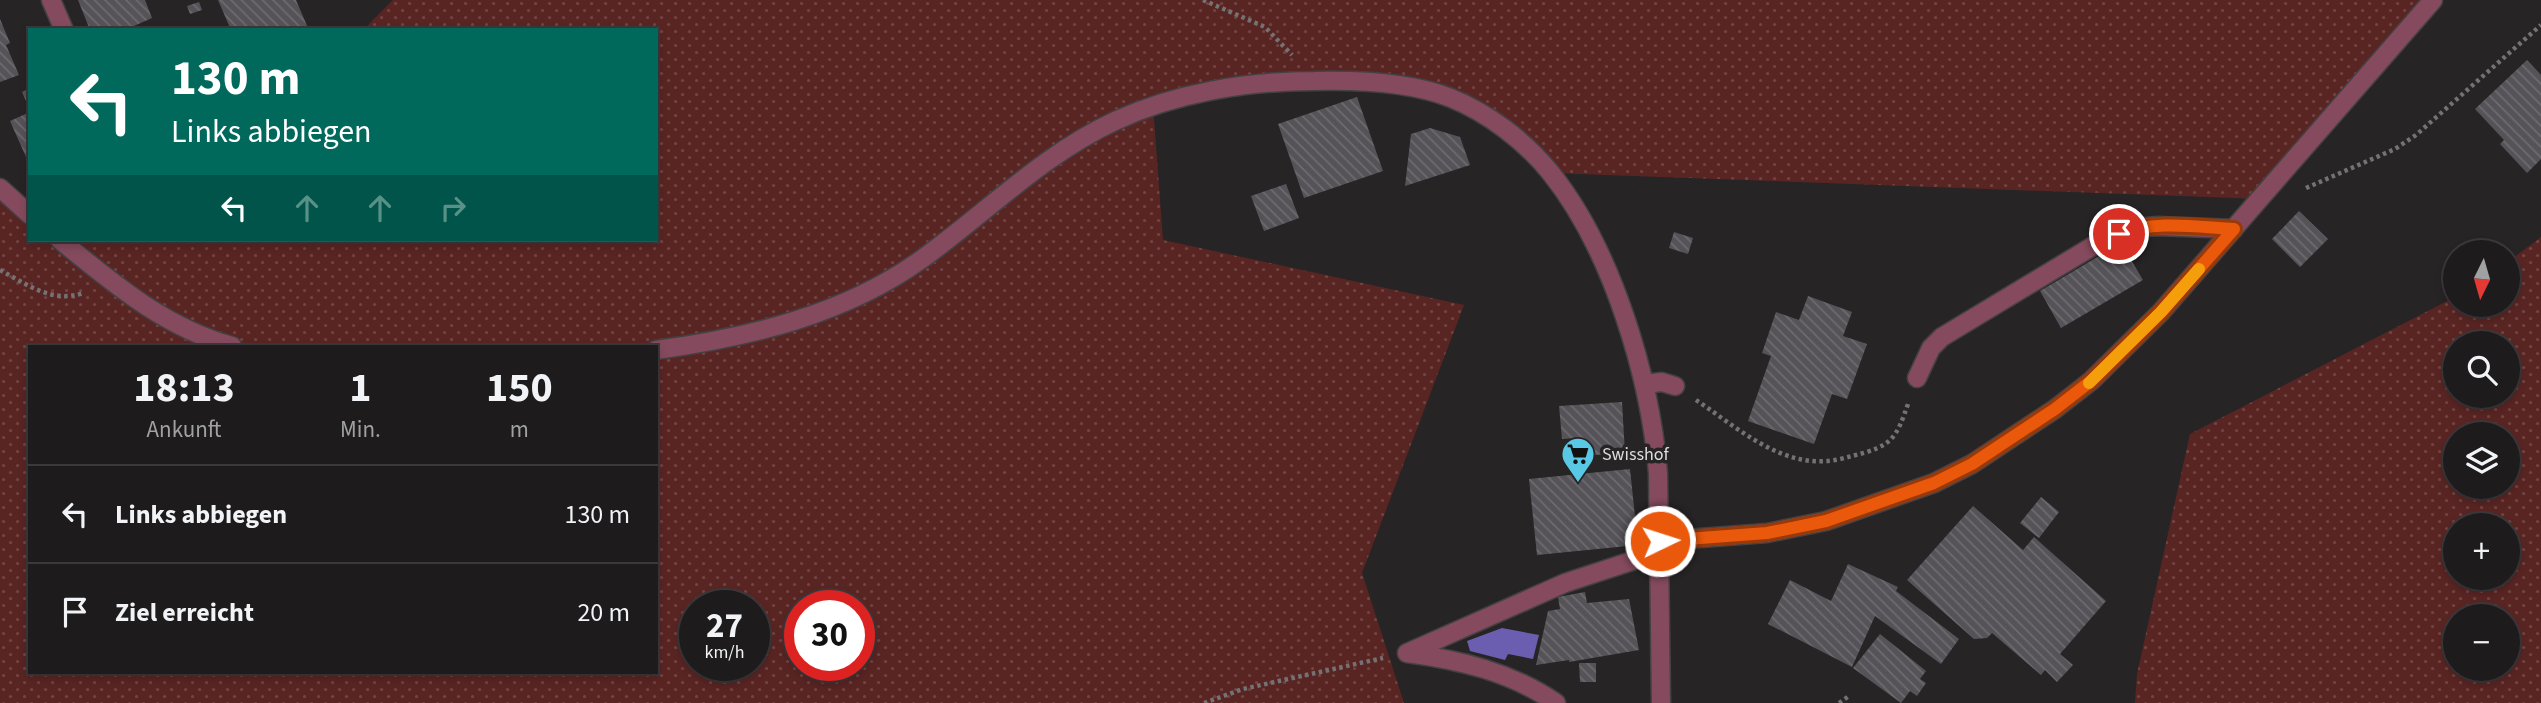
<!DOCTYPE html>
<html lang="de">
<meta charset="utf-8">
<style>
body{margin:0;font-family:"Source Sans 3",sans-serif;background:#2a2829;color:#f1f3f6;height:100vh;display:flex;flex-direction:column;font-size:26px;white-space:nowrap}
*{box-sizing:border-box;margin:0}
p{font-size:23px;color:#a0a1a3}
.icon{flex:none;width:38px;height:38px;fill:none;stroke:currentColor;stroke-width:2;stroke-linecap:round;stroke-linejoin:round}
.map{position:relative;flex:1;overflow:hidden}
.side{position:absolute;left:28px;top:345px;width:630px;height:329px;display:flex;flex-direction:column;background:#1d1b1c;border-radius:0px;box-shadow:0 4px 10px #0003,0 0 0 2px #3b393b}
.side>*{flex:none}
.top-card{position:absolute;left:28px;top:28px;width:630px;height:214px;border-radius:0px;box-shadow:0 4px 10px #0003,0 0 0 2px #3b393b;background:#00695c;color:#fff;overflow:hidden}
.needle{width:46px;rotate:185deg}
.tools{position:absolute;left:2443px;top:240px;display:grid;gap:14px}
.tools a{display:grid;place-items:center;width:77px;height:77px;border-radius:50%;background:#1d1b1c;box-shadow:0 4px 10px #0003,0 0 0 2px #3b393b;font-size:35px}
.speed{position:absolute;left:679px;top:590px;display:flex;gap:14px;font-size:35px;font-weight:700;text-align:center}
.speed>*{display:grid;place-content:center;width:91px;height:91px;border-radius:50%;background:#1d1b1c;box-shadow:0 4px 10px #0003,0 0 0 2px #3b393b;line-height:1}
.speed small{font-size:18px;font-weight:400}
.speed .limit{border:10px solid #d22;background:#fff;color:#111}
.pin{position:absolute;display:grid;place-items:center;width:60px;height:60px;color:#fff;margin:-30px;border:4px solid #fff;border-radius:50%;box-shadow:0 2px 7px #0007}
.me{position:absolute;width:77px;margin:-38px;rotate:86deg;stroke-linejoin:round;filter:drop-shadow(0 0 5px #0008)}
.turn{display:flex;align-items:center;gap:24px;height:147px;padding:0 28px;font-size:32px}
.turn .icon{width:91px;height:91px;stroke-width:2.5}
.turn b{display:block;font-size:49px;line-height:60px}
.lanes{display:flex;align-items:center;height:66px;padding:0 28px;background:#0003;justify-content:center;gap:35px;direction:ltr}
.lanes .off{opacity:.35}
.eta{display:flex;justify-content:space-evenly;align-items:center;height:119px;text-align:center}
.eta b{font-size:42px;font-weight:700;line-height:49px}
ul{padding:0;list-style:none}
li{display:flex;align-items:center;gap:21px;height:98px;padding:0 28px;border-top:2px solid #3b393b}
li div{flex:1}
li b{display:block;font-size:26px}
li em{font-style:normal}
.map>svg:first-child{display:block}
.grass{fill:url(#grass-dots);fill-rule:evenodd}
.water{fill:#6b5eb0}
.building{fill:url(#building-back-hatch)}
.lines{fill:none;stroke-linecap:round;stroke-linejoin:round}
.minor-casing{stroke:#444143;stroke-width:21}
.path{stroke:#757274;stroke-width:4.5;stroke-dasharray:3.5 3.5;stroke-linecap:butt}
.minor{stroke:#854a5d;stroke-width:18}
.route-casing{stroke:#983908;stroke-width:18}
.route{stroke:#ea580c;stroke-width:12}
.slow{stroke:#f59e0b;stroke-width:12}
.labels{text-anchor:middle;stroke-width:7;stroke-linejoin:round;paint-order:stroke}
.poi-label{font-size:18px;fill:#dedcde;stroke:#272426;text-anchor:start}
</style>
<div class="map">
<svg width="2541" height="703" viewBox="0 0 2541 703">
<defs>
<pattern id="grass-dots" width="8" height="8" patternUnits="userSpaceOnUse" patternTransform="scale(1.75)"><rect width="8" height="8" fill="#592523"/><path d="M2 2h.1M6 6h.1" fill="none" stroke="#704442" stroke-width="1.8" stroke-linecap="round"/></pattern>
<pattern id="building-back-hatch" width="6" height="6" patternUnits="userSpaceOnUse" patternTransform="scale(1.75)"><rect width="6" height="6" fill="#555357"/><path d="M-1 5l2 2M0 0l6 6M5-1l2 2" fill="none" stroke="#6d6b6f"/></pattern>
</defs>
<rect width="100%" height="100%" fill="#272426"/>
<path class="grass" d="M393,0H2433L2262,199L1551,173L1449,97L1337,81L1153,106L1163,240L1464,305L1362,573L1404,703H0V188L30,215V240H656V30H363ZM30,346H656V672H30ZM695,606H754V665H695ZM800,606H859V665H800Z
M2541,237V703H2135L2137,674L2190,434L2455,297V304H2508V262ZM2455,343H2508V396H2455ZM2455,434H2508V486H2455ZM2455,525H2508V578H2455ZM2455,616H2508V668H2455Z"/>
<path class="water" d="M1502,628L1539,635L1533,659L1508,654L1505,660L1470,651L1467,641Z"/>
<path class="building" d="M78,0H145L152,18L125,30H90Z
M218,0H296L308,28L231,30Z
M199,2L202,10L190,14L187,6Z
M0,19L10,43L6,45L19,75L0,82Z
M2527,60L2541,75V159L2527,173L2500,144L2504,140L2475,109Z
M30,88V110L22,92Z
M1357,97L1383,171L1304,198L1278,124Z
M30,112V166L10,121Z
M1430,128L1460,137L1470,165L1405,186L1411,134Z
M1286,184L1299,218L1264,231L1251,196Z
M2299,211L2328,239L2300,267L2272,239Z
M1674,232L1693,238L1688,254L1669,248Z
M2121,243L2143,280L2061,328L2040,291Z
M1808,296L1852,312L1843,336L1867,344L1847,399L1832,394L1814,444L1748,421L1771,356L1762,353L1776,312L1799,320Z
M1622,402L1625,453L1580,456L1579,438L1562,439L1559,406Z
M1630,469L1638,545L1537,555L1529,479Z
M2041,497L2059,512L2039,538L2020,523Z
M1973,506L2023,550L2034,537L2106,601L2060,654L2073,665L2057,682L2045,670L2041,675L1992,633L1987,638L1974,639L1907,580Z
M1848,564L1898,587L1896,591L1959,639L1941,664L1875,616L1852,667L1768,624L1790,580L1831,601Z
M1585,592L1587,603L1629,599L1639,650L1569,662V660L1536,665L1548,611L1560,609L1558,597Z
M1880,634L1926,671L1920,679L1926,683L1917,696L1910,691L1901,703L1853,668Z
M1579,663H1596V682H1580Z"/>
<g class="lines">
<defs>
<path id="minor" d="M51,0L64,30
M0,188L30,215
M60,240C114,284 164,327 232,346
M656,350C750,337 844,315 922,259C986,213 1042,155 1115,121C1175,93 1247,81 1314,81C1356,80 1411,82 1451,98C1488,113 1525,141 1550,172C1612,249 1650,376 1658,473L1661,703
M1917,378L1931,348L1942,337L2103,240L2135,228L2158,226L2234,229
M1644,384L1662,382L1675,386
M1660,541L1767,533L1826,521L1934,483L1972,464L2055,409L2091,381L2161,312L2433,0
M1407,653L1565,583L1647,556L1660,555
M1407,653C1460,660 1511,672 1556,703"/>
</defs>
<use href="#minor" class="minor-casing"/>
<path class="path" d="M1203,0L1265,27L1292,55
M2306,188L2395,149L2416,135L2541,25
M0,270C26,284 53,304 83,293
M1696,400C1734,425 1777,465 1826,461C1834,461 1844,458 1852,456C1893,446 1896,439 1909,401
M1204,703L1243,689L1383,658
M1839,703L1849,696"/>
<use href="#minor" class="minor"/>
</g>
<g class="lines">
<defs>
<path id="route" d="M1660,541L1767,533L1826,521L1934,483L1972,464L2055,409L2091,381L2161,312L2234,229C2196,227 2155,220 2119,234"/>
</defs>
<use href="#route" class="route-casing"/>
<use href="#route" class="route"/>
<path class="slow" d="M2089,383L2161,312L2199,269"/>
</g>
<defs>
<symbol id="supermarket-pin" viewBox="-11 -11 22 30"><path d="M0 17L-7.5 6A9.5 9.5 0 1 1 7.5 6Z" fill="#58c8e4" stroke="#272426"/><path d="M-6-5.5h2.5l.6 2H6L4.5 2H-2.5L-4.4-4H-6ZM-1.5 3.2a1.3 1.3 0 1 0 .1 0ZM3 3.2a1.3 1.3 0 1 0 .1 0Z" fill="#111"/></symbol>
</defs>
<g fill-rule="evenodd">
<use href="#supermarket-pin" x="1559" y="435" width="38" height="52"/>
</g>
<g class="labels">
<g class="poi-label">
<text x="1602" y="460">Swisshof</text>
</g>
</g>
</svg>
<div class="tools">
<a><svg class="needle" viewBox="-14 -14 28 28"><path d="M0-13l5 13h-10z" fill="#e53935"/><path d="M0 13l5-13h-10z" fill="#a0a1a3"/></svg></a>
<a><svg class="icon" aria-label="search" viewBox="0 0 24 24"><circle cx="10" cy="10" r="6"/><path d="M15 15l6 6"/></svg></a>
<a><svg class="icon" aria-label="layers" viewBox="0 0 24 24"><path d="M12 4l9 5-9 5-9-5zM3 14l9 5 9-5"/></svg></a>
<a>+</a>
<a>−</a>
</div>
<div class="speed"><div>27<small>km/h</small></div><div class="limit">30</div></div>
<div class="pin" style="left:2119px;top:234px;background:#d93025"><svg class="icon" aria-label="arrive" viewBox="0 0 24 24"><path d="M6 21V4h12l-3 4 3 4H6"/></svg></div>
<svg class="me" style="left:1660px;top:541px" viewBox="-20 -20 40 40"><circle r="17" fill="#ea580c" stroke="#fff" stroke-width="3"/><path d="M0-11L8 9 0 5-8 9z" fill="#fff"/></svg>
<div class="top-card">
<div class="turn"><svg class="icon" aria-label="left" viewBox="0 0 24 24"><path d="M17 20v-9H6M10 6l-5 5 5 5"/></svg><div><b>130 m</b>Links abbiegen</div></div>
<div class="lanes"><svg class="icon" aria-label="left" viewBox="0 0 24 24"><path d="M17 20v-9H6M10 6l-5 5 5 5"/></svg><svg class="icon off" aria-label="ahead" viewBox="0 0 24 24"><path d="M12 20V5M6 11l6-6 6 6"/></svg><svg class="icon off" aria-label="ahead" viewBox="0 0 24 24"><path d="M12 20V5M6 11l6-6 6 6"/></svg><svg class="icon off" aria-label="right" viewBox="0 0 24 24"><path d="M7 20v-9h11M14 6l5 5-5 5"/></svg></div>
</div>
<section class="side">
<div class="eta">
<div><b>18:13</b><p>Ankunft</p></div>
<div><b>1</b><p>Min.</p></div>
<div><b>150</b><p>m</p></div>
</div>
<ul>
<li><svg class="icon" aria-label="left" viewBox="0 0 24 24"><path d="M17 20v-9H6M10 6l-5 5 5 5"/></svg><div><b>Links abbiegen</b></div><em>130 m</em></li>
<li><svg class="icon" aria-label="arrive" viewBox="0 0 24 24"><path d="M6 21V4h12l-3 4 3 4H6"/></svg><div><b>Ziel erreicht</b></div><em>20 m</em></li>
</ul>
</section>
</div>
